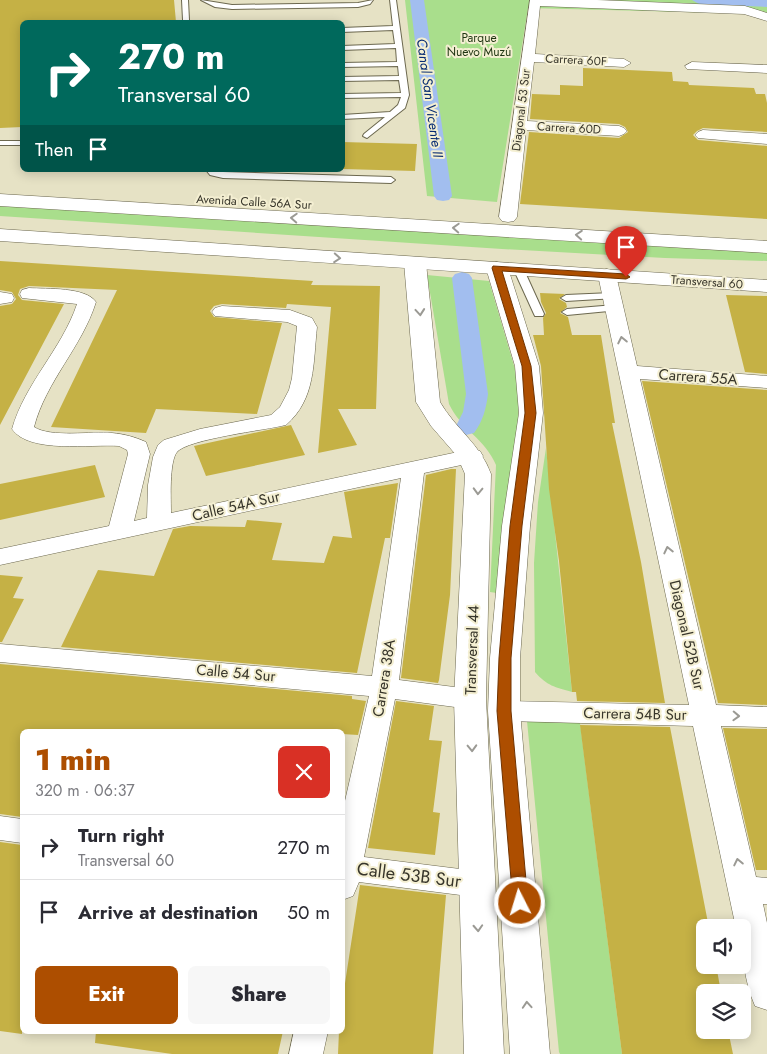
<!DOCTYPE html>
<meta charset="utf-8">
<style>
body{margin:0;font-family:Jost,sans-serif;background:#f7f7f7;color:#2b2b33;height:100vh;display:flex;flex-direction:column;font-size:19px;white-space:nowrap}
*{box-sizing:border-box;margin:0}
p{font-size:16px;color:#7c7c81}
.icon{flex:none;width:28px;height:28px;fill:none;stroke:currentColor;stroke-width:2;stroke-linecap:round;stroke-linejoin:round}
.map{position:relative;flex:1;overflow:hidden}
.side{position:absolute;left:20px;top:729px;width:325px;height:305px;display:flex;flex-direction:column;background:#fff;border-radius:8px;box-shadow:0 2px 12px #0003}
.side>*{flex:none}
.guide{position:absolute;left:20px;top:20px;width:325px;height:152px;border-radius:8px;box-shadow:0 2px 12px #0003;background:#00695c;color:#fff;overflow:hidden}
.fabs{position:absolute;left:696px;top:919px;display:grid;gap:10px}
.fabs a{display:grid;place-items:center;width:55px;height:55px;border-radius:8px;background:#fff;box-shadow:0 2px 12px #0003;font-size:25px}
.pin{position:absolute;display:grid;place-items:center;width:42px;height:42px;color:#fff;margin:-51px -21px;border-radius:50% 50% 50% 0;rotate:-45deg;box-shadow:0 0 5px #0007}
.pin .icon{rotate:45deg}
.me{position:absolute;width:55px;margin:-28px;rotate:355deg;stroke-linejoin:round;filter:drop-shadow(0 0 4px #0008)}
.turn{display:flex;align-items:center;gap:18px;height:105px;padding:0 15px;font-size:22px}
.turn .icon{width:65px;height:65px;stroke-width:2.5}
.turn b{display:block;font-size:35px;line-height:42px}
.then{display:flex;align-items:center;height:48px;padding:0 15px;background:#0003;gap:10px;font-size:19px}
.round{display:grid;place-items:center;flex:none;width:52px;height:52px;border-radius:8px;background:#f7f7f7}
.overview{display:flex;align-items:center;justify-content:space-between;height:85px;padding:0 15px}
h1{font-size:30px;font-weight:800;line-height:38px;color:#ad4e00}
.button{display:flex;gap:10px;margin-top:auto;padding:10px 15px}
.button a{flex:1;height:58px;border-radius:8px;background:#ad4e00;color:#fff;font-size:20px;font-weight:800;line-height:58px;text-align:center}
.button a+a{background:#f7f7f7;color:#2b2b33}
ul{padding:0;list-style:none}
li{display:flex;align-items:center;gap:15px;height:65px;padding:0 15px;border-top:1px solid #e1e1e2}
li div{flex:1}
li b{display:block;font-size:19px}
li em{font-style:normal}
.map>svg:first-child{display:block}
.green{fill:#a9de8c}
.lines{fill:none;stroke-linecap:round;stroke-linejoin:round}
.canal{fill:#a2beef;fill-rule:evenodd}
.building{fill:#c5b145}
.service-casing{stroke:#6c684f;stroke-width:2}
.minor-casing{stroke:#6c684f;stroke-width:1}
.tertiary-casing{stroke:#6c684f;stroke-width:1}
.trunk-casing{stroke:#6c684f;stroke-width:1}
.service{fill:#fff;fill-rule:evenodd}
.minor{fill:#fff;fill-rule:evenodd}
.tertiary{fill:#fff;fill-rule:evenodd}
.trunk{fill:#fff;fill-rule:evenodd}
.oneway{stroke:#9b9a94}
.route{fill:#ad4e00;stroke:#703300}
.labels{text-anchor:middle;stroke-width:4;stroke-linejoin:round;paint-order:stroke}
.far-park-label{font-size:12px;fill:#1f3512;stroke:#f4efd2}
.far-street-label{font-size:12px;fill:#37352a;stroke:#f4efd2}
.far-water-label{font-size:14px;font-style:italic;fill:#092d73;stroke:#f4efd2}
.street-label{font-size:15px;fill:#37352a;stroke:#f4efd2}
.near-street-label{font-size:18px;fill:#37352a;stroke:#f4efd2}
</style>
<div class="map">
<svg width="767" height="1054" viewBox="0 0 767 1054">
<rect width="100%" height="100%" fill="#e6e2c5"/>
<path class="green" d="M405,0H767V14L528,8L497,202L427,196Z
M0,204L767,252V261L665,258L502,249L0,216Z
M427,275L489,281L515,369L519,403L517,436L497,593L490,592L496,465C486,440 460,428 449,404Z
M546,448L572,692C555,687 547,686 535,672L534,563L538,502Z
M527,721L580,723L622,1054H560L559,1052Z"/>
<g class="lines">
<path class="canal" d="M410,0H424L452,196L449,200L443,201L437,200L434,196Z
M692,0H767V7L699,4Z
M462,272L469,274L472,278L488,394C486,409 483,421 474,433L466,435L458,433L455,428L463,412L466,394L452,278L455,274Z"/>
</g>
<path class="building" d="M0,0H174L176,22H22V127L0,128Z
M583,68L672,72L673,81L688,82L689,85L754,88L756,94H765L767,103V132L703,128L697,131L693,135L698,140L767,146V219L520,204L529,132L619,138L628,132L625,127L619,124L530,119L532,94L560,95V85L583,86Z
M342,142L417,144L415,171L342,169Z
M0,261L313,281L311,285L380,286L376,409H338L357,445L318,453L331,307L287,304L286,308L222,304L214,306L210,311L214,317L282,323L257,414L156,409L146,433L51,427L117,290L29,286L20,289L18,295L22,300L64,304L0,425V306L12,304L16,299L12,292L0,290Z
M540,293L565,294L559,299L566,303L567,307L560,313L568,317L572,335H601L615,423H612L641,562L665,703L577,701L576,692H572L559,561L549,489L541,366L533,335H544L543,318L546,313L541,302Z
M726,295L767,296V374L745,372Z
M642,381L767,390V705L718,703Z
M291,425L305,455L206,476L194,446Z
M95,465L105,497L0,520V484Z
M451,469H456L450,595L439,680L438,683L401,678L426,475Z
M398,483L390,538H385L357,673L61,647L98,570L154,576L173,529L190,526L245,527L247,520L282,523L272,560L324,563L333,536L352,538L344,492Z
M0,575L23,577L13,598L24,599L2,642H0Z
M0,664L352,696V699L366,701L358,735L342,734V731H22V817L0,814Z
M396,701L434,706L429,740L442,741L433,812L440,813L435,855L368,848Z
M580,725L670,727L709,928H705V965H716L721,992H705V1030H728L733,1054H622Z
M723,728L767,729V870H756Z
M0,842L22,845V1034L0,1031Z
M360,885L446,895L433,1054H338L339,1031H342V1003Z
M96,1031H283L278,1054H172L95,1043Z"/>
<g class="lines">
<defs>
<path id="service" d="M182,0H188L189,20L187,22H181L183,20Z
M201,0L232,5L358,3L373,0L370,4L358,7L232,9L215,7Z
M390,0H396L409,95L405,108L367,138L363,136L364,134L385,117L342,119V115L390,112L398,105L401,97L342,98V94L401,93L399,80L342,81V77L399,76L398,66L342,67V63L397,62L396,48L342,50V46L395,44L393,30L342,32V28L393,26Z
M0,141H22V145H0Z
M206,170L223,172L391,177L395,180L391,183L223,178L210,175Z
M519,267L524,270L544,314L543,316H535L534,314L514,270Z
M612,293L617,296L616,298L566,301L561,298L566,295Z
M615,305L620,308L619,310L567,315L562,312L567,309Z"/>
<path id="minor" d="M530,0H597L745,6L767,13V21L744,14L540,6L535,54L624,59L631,63L624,67L534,62L527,121L619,126L624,128L627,131L624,134L619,136L526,130L517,217L514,221L508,222L502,221L499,217Z
M692,62L767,65V73L687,69L685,66Z
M703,130L767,134V144L698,138L695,135L698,132Z
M607,269L614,271L616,275L637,366L767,376V388L640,379L716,705L767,707V727L721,726L756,877L767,878V904H763L767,923V1010L755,1006C744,981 742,954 742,928H736L693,726L504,721L494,718L490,711L494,704L504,701L689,705L598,275L600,271Z
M29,288C47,289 86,287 96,302C82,347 46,381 34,427C51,438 92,431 112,433C124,434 135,437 146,442L150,454L134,521L147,518L148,485L153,457L158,445L164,440L200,429L271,415L280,407L289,390L292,378L297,326L287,322L215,316L212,312L215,308L222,306L290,310L312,318L317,327C313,363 316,399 286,425C266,430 188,439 177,452C169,462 171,500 171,513L472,449L480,451L483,456L480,461L424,473L399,680L470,689L480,692L484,699L480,706L470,709L395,699L364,857L476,871L487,875L492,884L487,893L476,897L359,882L353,896L342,900V814L369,696L0,662V644L372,676L401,478L0,565V549L109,526L128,454L127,450L119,446C91,444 29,454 12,429C25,383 62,349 77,304L22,298L20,294L22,290Z
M0,292L12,294L14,298L12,302L0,304Z
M0,816L22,819V843L0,840Z
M294,1031H328L323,1054H289Z"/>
<path id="tertiary" d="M415,257L422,259L426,263L440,402C455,428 481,445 491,474L486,699L504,1054H464L454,699L465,474L457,456L431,426L416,402L404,263L408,259Z
M497,262L504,264L508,268L539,366L543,413L530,526L520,658V711L550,1054H510L488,711L490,658L502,526L519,413L515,366L486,268L490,264Z"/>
<path id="trunk" d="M0,194L767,241V253L0,206Z
M0,229L767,280V292L0,241Z"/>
</defs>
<use href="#service" class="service-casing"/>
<use href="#minor" class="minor-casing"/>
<use href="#tertiary" class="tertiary-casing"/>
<use href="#trunk" class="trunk-casing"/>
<use href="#service" class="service"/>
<use href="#minor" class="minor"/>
<use href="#tertiary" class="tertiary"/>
<use href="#trunk" class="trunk"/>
</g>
<defs><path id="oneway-chevron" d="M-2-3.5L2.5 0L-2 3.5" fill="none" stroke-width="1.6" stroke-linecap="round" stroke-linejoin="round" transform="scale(1.25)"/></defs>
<g class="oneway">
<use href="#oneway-chevron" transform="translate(294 218) rotate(-177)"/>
<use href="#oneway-chevron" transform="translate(456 228) rotate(-177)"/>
<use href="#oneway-chevron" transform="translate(579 235) rotate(-176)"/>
<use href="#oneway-chevron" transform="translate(337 258) rotate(4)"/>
<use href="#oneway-chevron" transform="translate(420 312) rotate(85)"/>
<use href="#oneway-chevron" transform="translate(622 340) rotate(-102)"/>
<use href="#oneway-chevron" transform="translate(478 491) rotate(92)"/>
<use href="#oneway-chevron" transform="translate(668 550) rotate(-103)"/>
<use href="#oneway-chevron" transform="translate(736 716) rotate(2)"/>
<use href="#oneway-chevron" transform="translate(472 748) rotate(88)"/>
<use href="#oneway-chevron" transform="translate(738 862) rotate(-102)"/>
<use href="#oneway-chevron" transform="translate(478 928) rotate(87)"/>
<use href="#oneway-chevron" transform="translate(527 1005) rotate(-94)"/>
</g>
<path class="route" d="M493,266L626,274L630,277L626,279L502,271L531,366L536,413L522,526L511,658V711L528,903L526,907L520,909L515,907L513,903L497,711L499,658L510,526L525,413L522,366L492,268Z"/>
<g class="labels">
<g class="far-park-label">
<text x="479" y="42">Parque<tspan x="479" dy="14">Nuevo Muzú</tspan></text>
</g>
<g class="far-street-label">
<text transform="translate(576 60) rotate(3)" y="4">Carrera 60F</text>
<text transform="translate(521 110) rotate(-83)" y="4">Diagonal 53 Sur</text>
<text transform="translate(569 128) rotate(3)" y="4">Carrera 60D</text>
<text transform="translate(254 202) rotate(3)" y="4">Avenida Calle 56A Sur</text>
<text transform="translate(707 282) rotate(4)" y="4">Transversal 60</text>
</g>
<g class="far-water-label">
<text transform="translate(430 98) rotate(82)" y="5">Canal San Vicente II</text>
</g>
<g class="street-label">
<text transform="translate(698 377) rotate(4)" y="5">Carrera 55A</text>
<text transform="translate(236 506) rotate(-13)" y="5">Calle 54A Sur</text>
<text transform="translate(687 635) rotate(77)" y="5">Diagonal 52B Sur</text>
<text transform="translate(472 650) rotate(-88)" y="5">Transversal 44</text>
<text transform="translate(236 673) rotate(5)" y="5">Calle 54 Sur</text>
<text transform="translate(384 678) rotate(-81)" y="5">Carrera 38A</text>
<text transform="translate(635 714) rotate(1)" y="5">Carrera 54B Sur</text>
</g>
<g class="near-street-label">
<text transform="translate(409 875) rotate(7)" y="6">Calle 53B Sur</text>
</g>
</g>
</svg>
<div class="fabs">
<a><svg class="icon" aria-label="sound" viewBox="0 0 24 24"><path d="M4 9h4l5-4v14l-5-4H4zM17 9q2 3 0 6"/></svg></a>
<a><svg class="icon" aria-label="layers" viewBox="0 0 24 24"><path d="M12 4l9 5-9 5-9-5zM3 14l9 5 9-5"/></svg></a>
</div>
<div class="pin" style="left:626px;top:277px;background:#d93025"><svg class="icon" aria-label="arrive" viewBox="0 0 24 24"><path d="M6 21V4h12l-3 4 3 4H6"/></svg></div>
<svg class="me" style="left:520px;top:903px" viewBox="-20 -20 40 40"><circle r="17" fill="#ad4e00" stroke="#fff" stroke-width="3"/><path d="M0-11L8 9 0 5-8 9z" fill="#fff"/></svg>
<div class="guide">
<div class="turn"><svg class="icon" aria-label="right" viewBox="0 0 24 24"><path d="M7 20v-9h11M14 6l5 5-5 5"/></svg><div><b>270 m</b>Transversal 60</div></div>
<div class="then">Then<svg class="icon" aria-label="arrive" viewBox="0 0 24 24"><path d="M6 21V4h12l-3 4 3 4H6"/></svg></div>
</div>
<section class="side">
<div class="overview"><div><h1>1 min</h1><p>320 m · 06:37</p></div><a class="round" style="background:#d93025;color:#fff"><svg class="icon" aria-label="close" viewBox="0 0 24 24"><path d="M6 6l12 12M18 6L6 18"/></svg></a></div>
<ul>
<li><svg class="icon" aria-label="right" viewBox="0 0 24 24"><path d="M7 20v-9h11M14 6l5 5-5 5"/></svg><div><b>Turn right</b><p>Transversal 60</p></div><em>270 m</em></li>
<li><svg class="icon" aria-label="arrive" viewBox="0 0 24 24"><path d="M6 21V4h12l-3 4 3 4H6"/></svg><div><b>Arrive at destination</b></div><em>50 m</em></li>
</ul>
<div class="button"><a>Exit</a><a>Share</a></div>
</section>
</div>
